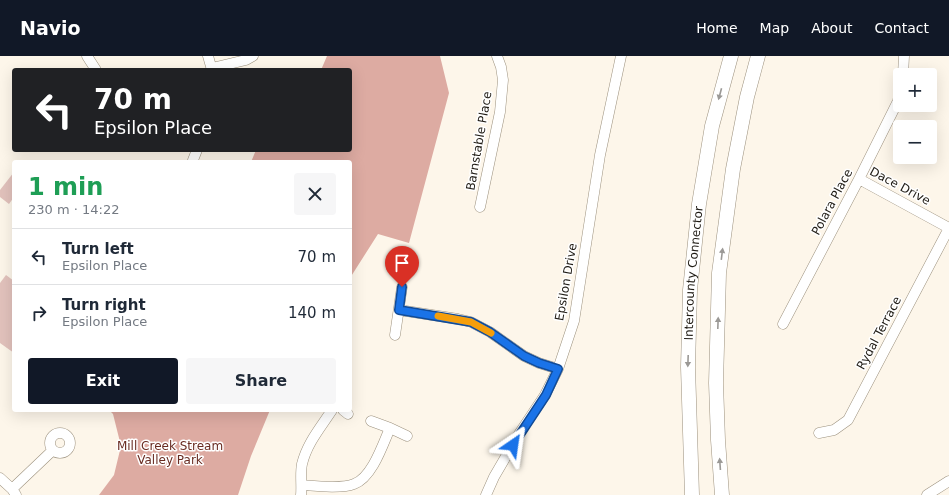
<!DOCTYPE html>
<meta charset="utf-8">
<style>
body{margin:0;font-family:"DejaVu Sans",sans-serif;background:#f6f6f7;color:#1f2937;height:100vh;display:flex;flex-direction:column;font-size:15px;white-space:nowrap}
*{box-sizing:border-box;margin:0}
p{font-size:13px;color:#747a83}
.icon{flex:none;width:22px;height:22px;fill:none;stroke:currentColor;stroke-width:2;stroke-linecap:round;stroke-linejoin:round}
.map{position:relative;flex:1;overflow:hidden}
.panel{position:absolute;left:12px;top:104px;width:340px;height:252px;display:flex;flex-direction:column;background:#fff;border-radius:4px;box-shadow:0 4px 16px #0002}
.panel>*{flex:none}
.top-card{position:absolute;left:12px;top:12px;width:340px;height:84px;border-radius:4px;box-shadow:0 4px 16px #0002;background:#202124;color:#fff;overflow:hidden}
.tools{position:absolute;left:893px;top:12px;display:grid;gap:8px}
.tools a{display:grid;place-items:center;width:44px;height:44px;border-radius:4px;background:#fff;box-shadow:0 4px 16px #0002;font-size:20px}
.pin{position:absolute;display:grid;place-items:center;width:34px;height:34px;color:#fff;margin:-41px -17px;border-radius:50% 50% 50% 0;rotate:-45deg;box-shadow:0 0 4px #0007}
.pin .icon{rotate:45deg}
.me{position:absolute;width:44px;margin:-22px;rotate:32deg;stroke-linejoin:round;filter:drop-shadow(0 0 3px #0008)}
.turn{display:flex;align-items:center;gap:14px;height:84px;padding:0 16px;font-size:18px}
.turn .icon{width:52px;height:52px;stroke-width:2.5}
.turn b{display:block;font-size:28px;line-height:34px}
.round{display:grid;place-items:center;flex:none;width:42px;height:42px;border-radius:4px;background:#f6f6f7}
.headline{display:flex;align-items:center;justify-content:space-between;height:68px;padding:0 16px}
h1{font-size:24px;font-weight:800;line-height:30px;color:#1e9e55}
.action{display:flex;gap:8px;margin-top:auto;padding:8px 16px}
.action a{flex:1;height:46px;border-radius:4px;background:#111827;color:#fff;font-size:16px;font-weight:800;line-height:46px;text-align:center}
.action a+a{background:#f6f6f7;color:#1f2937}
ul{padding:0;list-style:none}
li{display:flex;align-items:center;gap:12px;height:56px;padding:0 16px;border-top:1px solid #e0e1e3}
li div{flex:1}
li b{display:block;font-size:15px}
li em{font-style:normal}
header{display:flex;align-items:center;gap:24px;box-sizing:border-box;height:56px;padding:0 20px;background:#111827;color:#fff}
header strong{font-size:19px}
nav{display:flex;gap:22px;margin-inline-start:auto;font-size:14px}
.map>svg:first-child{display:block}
.green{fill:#e2c2bc}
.forest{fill:#ddaba2}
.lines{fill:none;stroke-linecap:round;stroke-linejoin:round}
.minor-casing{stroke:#9c917e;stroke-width:11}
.highway-casing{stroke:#9c917e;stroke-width:15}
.minor{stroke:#fff;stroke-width:10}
.highway{stroke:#fff;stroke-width:14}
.oneway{fill:#9b9996}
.route-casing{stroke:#114b97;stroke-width:10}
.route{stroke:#1a73e8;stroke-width:7}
.slow{stroke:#f59e0b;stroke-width:7}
.labels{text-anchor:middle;stroke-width:3;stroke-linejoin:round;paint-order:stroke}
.street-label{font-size:12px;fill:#201c15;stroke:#fff}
.park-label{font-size:12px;fill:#692c22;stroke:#fff}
</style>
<header>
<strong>Navio</strong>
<nav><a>Home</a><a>Map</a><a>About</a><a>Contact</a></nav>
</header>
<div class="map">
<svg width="949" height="439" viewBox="0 0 949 439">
<rect width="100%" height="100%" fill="#fdf6ea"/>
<path class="green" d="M14,116V141L9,148L0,141V134Z
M6,219L14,225V297L0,287V227Z"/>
<path class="forest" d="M327,0H440L449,37L409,187L378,178L350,222V106H251L256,94H350V14H321Z
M109,354H270L251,400L238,439H99L114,419L121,390L113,358Z"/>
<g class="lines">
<defs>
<path id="minor" d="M87,0L96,14
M208,0L212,14
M212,12L246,4L253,0
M903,19L904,0
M193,104L197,94
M859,123L949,172
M480,151L500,56L503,24L501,11L497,0
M399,254L458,263L471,266L490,276L524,300L539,307L558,313
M783,268L859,123L898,45L900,34
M395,279L402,231
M343,354L348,358
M371,365L390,372L407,380
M819,377L834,374L848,364L949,172
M50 387a10 10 0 1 1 20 0a10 10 0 1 1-20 0Z
M0,422L12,433L16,439
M302,429C315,430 342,433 354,428C372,422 383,388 390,372
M12,433L53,394
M301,439C302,429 300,418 302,408C307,387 321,371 332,354
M486,439L494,421L519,378L545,339L558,313L574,265L600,99L621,0
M927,439L949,425"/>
<g id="highway">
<path id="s1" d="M692,439L688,311L690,234L699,148L712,70L731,0"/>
<path d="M722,439L718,384L716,327L719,217L733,113L747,41L758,0"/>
</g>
</defs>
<use href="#minor" class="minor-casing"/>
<use href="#highway" class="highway-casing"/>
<use href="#minor" class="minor"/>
<use href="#highway" class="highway"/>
</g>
<defs><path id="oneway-solid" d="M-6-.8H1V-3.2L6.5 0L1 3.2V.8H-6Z"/></defs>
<g class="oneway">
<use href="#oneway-solid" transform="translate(720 38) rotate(105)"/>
<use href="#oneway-solid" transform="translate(722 198) rotate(-83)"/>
<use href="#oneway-solid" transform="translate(718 267) rotate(-88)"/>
<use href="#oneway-solid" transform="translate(688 305) rotate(92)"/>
<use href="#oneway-solid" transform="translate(720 408) rotate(-94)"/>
</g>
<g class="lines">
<defs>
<path id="route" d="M402,231L399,254L471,266L490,276L524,300L539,307L558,313L546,339L513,389"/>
</defs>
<use href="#route" class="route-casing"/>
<use href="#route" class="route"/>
<path class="slow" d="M438,260L471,266L491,277"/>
</g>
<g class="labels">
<g class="street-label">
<text transform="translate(479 85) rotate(-80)" y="4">Barnstable Place</text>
<text transform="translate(900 130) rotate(28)" y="4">Dace Drive</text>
<text transform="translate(832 146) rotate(-62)" y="4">Polara Place</text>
<text dy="4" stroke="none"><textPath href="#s1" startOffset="222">Intercounty Connector</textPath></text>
<text transform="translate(566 226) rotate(-80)" y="4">Epsilon Drive</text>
<text transform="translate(879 277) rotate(-62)" y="4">Rydal Terrace</text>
</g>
<g class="park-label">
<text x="170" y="394">Mill Creek Stream<tspan x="170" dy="14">Valley Park</tspan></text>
</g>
</g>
</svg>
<div class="tools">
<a>+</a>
<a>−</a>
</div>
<div class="pin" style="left:402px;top:231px;background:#d93025"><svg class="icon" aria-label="arrive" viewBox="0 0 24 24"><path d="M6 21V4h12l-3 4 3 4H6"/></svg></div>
<svg class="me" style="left:513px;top:389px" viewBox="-20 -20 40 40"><path d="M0-17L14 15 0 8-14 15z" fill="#1a73e8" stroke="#fff" stroke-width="4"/></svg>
<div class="top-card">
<div class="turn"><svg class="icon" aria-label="left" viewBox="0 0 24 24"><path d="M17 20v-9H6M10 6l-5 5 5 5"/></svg><div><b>70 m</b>Epsilon Place</div></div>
</div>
<section class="panel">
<div class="headline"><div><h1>1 min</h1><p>230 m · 14:22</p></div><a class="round"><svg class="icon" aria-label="close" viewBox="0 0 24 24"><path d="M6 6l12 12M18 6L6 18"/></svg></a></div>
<ul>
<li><svg class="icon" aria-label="left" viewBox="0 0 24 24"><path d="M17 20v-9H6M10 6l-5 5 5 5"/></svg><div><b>Turn left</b><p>Epsilon Place</p></div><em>70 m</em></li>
<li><svg class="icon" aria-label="right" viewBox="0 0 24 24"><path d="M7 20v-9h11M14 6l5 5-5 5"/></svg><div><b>Turn right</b><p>Epsilon Place</p></div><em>140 m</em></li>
</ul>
<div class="action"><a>Exit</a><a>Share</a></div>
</section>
</div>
